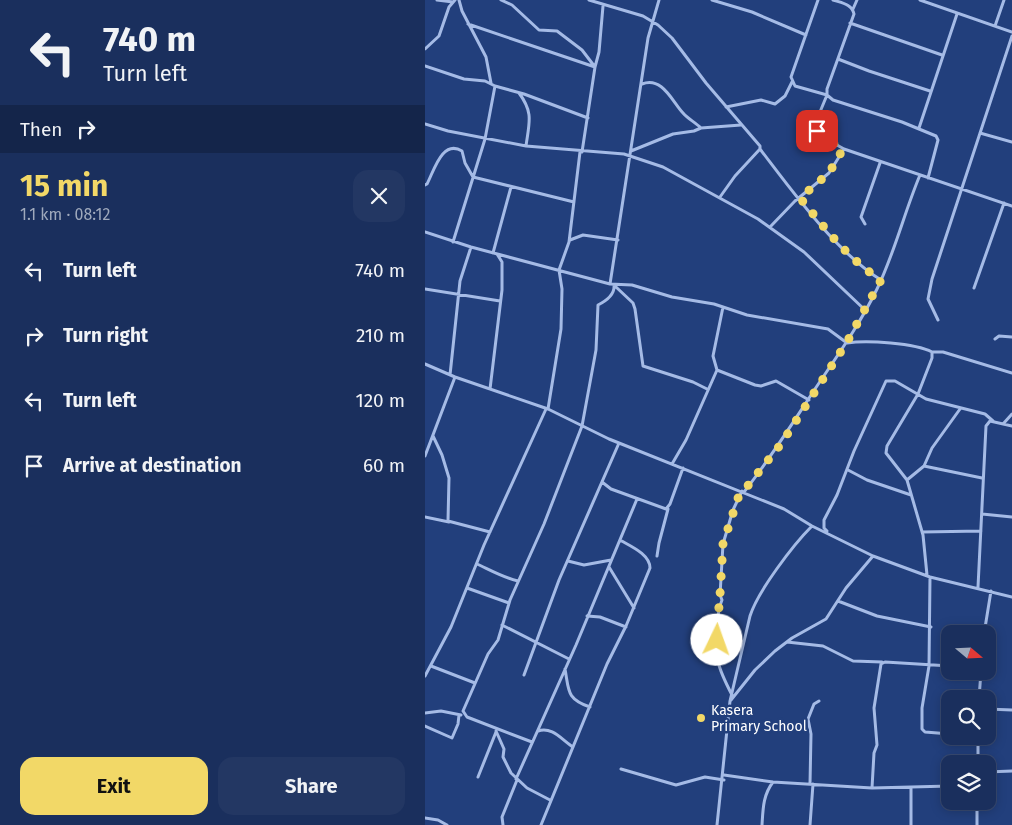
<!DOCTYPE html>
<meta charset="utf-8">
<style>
body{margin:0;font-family:"Fira Sans",sans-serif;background:#233763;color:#f1f3f6;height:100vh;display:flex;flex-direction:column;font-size:19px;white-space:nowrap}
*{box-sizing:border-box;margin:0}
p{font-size:16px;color:#9fa9bc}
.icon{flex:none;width:28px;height:28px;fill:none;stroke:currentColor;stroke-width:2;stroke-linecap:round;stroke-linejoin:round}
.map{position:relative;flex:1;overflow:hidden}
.details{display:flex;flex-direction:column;background:#1a2f5d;width:425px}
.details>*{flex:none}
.banner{background:#1a2f5d;color:#f1f3f6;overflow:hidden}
.needle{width:32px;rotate:109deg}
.controls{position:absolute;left:516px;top:625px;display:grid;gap:10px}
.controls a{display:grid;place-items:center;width:55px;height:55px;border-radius:10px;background:#1a2f5d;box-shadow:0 2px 12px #0003,0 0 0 1px #384a72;font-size:25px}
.pin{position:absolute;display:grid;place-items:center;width:42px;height:42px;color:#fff;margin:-21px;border-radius:10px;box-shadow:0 2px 8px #0006}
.me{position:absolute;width:55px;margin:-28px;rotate:3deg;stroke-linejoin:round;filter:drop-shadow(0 0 4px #0008)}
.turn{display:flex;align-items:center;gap:18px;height:105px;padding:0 20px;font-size:22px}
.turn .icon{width:65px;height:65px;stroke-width:2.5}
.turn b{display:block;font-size:35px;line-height:42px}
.then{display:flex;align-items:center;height:48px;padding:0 20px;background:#0003;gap:10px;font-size:19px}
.round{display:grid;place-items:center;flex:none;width:52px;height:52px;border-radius:15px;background:#233763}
.head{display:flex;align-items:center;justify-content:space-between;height:85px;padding:0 20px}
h1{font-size:30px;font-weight:700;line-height:38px;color:#f2d867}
.primary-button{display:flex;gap:10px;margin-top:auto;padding:10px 20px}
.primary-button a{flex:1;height:58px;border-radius:15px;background:#f2d867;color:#111;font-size:20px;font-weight:700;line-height:58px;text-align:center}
.primary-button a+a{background:#233763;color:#f1f3f6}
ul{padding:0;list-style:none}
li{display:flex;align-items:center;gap:15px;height:65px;padding:0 20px}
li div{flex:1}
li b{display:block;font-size:19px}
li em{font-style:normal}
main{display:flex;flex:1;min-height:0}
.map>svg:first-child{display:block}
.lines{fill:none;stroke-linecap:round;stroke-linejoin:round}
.minor{stroke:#a5bbe6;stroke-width:3}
.route{stroke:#f2d867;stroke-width:9;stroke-dasharray:0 16.2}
.poi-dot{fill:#f2d867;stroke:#223f7c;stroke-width:2}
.labels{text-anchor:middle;stroke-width:5;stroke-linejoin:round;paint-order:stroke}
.poi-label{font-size:14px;fill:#fff;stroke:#223f7c;text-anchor:start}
</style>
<main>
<section class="details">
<div class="banner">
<div class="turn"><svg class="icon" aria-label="left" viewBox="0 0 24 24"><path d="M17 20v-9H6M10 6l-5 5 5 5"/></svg><div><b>740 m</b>Turn left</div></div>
<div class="then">Then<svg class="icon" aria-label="right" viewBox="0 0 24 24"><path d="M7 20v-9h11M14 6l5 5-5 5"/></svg></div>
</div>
<div class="head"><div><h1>15 min</h1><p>1.1 km · 08:12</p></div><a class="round"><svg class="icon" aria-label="close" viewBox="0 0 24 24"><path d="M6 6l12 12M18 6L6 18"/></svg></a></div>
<ul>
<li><svg class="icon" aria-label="left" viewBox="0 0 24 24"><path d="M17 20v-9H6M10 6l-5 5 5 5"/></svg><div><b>Turn left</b></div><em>740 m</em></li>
<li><svg class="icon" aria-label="right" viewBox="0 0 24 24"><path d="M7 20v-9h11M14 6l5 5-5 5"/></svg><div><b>Turn right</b></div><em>210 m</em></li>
<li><svg class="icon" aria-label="left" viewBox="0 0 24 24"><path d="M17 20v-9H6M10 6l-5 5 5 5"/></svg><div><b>Turn left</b></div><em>120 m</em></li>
<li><svg class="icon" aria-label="arrive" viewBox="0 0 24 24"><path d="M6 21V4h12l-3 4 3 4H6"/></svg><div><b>Arrive at destination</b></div><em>60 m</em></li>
</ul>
<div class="primary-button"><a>Exit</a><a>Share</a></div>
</section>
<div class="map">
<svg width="587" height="825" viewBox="0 0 587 825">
<rect width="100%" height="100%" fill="#223f7c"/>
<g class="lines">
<path class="minor" d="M12,0L28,2
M34,0L37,11L61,57L66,83
M76,0L87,5L114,30L132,31L157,50L170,67L157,152
M164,0L218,16L233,25L247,38L281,83L335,146V149L310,176L295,197
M287,0L327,12L381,35
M393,0L366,77L370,86L402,95L390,124L398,137L419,149L587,206
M408,0C417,3 427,4 429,14L402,89V95L408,100L477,122L511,136L513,140L503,178
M495,0L587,32
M428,9L432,0
M425,23L517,55
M43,24L170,67L174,52L178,6
M570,26L579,0
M0,49L14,36L24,7L30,0
M413,59L444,71L505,91
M0,66L39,79L60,81L70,86L60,139L28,242
M217,84C237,76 247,101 258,113C263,119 270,122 276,128
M70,86L99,94L163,118
M94,93C109,113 104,123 101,146
M301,107L336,100L350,104L360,96L367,82
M0,124L23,131L101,146L199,154L238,167L333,219L379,252L440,310
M494,128L532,14
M555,133L587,142
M335,149C368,192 411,252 456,280
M206,151L248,134L269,131L276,128L316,125
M0,185L2,184C9,171 17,139 37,151L40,163L48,177L149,202
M440,224L436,217L455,163
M345,227L370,201L404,173L419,149
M0,232L46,247L185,284L207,285L247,297L289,304L322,315L403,329L422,343C442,340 490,343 507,352V358L493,394L462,446L461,453L482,480L498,535L502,575
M145,240L158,235L193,240
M68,253L86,187
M185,284L223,38L234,0
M191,287L208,303L210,309L218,366L268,382L282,389
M549,288L579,203
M0,289L75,301
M513,320L503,299L507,279L587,36
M570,339L574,336L587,337
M507,352H518L587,373
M0,364L30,377L123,409L184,439L359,509L387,526L448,556L505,577L587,597
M292,370L330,385L336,386L351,381L384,400
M25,375L35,281L46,247
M65,389L77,290V262L72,254
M123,409L136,329L137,289L134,270L144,242L155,152
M578,424L587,414
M8,436L17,455L24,478L23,521L65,532
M0,456L30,377
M247,464L261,440L292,370L288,356L298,307
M499,466L507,448L535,409
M423,470L442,480L486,495
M482,480L499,466L557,478
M177,482L186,489L241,509L245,504L258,468
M319,492C345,459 367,424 390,389C412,356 435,324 452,289C470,252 479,213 495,175
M557,514L587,517
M0,517L24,522
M402,531L399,528V520L412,495L429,451L461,381H470L501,399L560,414L568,421
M497,532L556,531
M232,556L234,543L243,509
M143,561L159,565L186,560
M52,564C65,570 79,578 93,581
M184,567L209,608
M505,577L504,666L497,708V729L500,732L525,734
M553,587L561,426L565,421L587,426
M42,588L84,603
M413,601L452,616L506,627
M162,616L175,617L201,627
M77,625L144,659
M559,634L566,591
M362,642L398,646L428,661L457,662
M6,666L50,683
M140,669C144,690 141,699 165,707
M99,675L134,580L194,443
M0,676L26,627L59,545L121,409
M307,695C291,664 291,661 293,627C293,617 293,609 297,600L295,595L298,544L308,510L317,491
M554,699L556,671
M306,700L330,670L350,651L367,638L401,619L421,588L448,556
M562,709L587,710
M0,713L16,711L36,715
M0,726L27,738L33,724L34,715
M71,731L79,749L78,757L86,773L102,788L125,800
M113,731C127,726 137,740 148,747
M107,742L42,717L38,711L63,654L73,640L85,600L119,524L157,426L171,350L173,305C181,301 190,294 189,285
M553,764V736
M196,769L251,785L280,777L299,780
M562,772L587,771
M299,775L348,782L447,788L525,786
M53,777L71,732
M91,779L151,645L212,499
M385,784L386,734L383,719L389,704L394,701
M447,788L449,753L452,745L449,708L456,664L460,662L525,666
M486,788V825
M552,801V825
M0,818L13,820L22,825
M78,825L77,817L92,780
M116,825L182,664L201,626L225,568C225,554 205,546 195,540
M292,825L305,701L325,616C333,591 368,545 387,526
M337,825C338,809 338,795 348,782
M385,825L388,784"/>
</g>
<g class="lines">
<path class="route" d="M292,640L293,610L297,600L295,595L298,544L313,498L356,444L422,342L456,280C423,259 400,228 375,198L404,173L418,149L398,137L392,131"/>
</g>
<circle class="poi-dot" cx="276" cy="718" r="5"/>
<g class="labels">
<g class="poi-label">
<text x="286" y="715">Kasera<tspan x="286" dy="16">Primary School</tspan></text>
</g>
</g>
</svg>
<div class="controls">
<a><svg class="needle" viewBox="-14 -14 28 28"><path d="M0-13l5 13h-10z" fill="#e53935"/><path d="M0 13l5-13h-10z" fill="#9fa9bc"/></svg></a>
<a><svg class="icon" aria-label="search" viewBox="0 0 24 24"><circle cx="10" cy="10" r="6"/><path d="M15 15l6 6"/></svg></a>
<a><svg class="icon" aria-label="layers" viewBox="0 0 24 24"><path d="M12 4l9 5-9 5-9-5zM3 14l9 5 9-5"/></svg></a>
</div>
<div class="pin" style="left:392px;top:131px;background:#d93025"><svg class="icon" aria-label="arrive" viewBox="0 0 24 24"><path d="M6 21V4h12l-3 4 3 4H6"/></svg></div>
<svg class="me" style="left:292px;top:640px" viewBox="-20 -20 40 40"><circle r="19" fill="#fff"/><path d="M0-13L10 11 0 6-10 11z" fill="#f2d867"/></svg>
</div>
</main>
